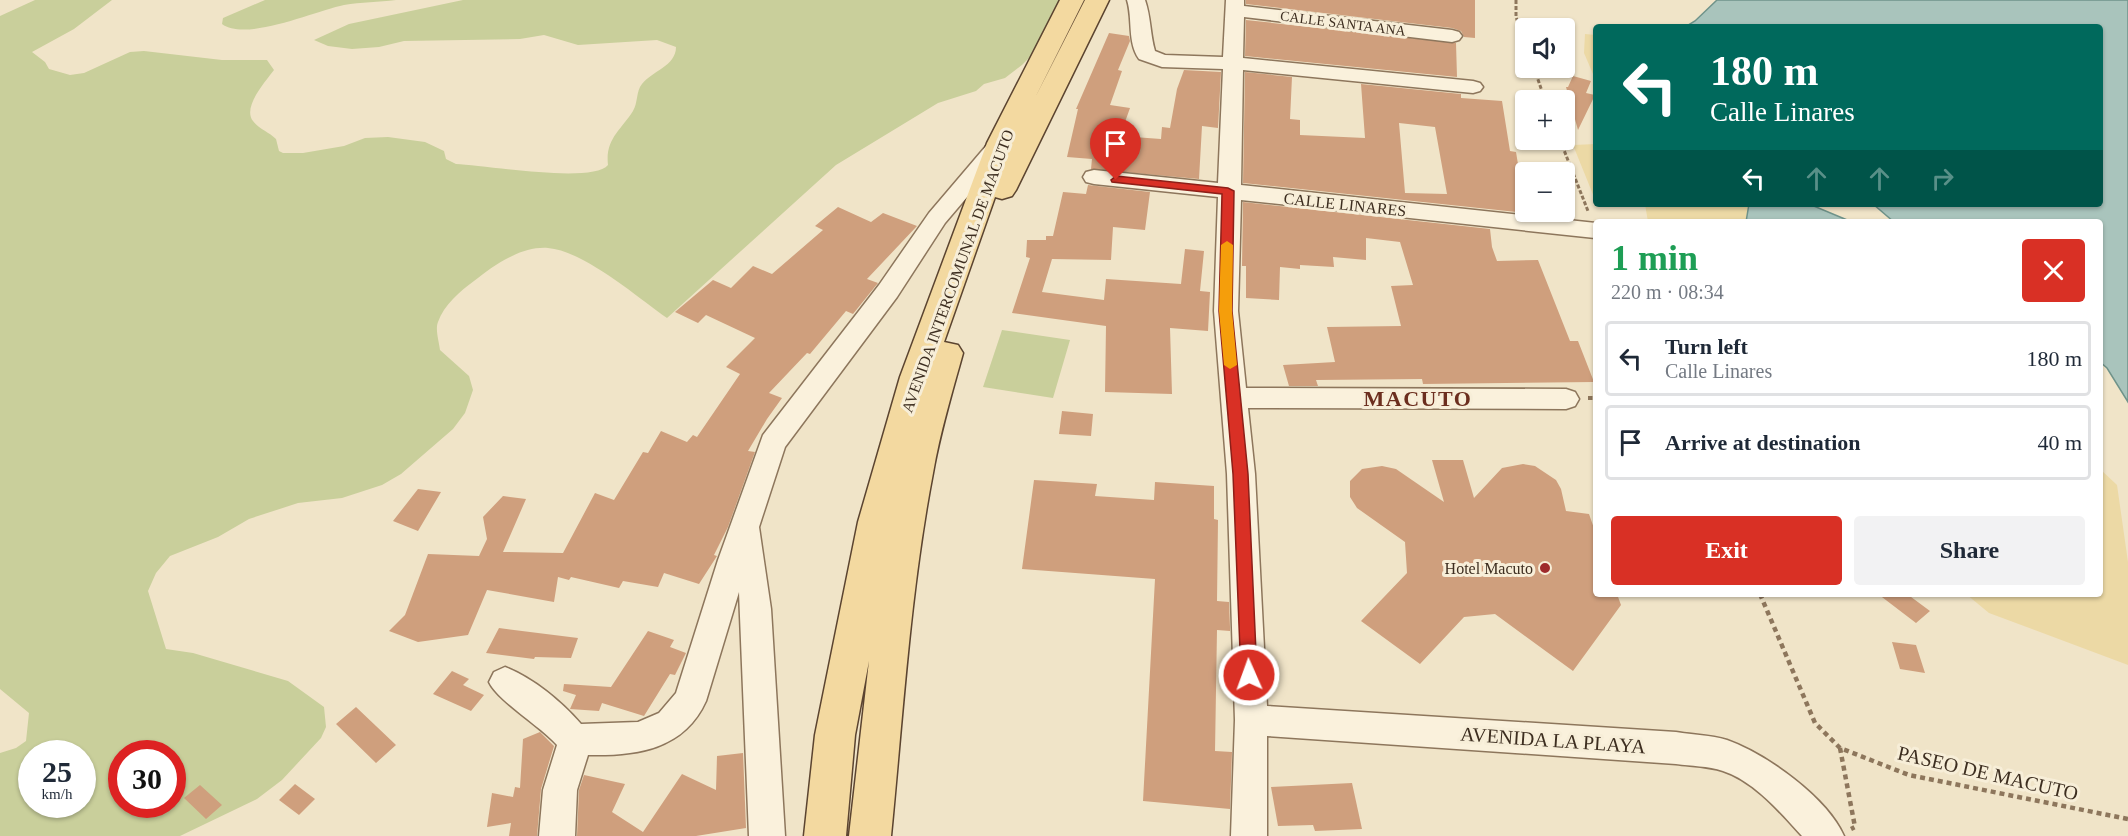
<!DOCTYPE html>
<meta charset="utf-8">
<style>
body{margin:0;font-family:"Times New Roman",serif;background:#f2f2f3;color:#1f2937;height:100vh;display:flex;flex-direction:column;font-size:22px;white-space:nowrap}
*{box-sizing:border-box;margin:0}
p{font-size:20px;color:#747a83}
.icon{flex:none;width:33px;height:33px;fill:none;stroke:currentColor;stroke-width:2;stroke-linecap:round;stroke-linejoin:round}
.map{position:relative;flex:1;overflow:hidden}
.drawer{position:absolute;left:1593px;top:219px;width:510px;height:378px;display:flex;flex-direction:column;background:#fff;border-radius:6px;box-shadow:0 2px 4px #0004}
.drawer>*{flex:none}
.top-card{position:absolute;left:1593px;top:24px;width:510px;height:183px;border-radius:6px;box-shadow:0 2px 4px #0004;background:#00695c;color:#fff;overflow:hidden}
.buttons{position:absolute;left:1515px;top:18px;display:grid;gap:12px}
.buttons a{display:grid;place-items:center;width:60px;height:60px;border-radius:6px;background:#fff;box-shadow:0 2px 4px #0004;font-size:30px}
.speed{position:absolute;left:18px;top:740px;display:flex;gap:12px;font-size:30px;font-weight:700;text-align:center}
.speed>*{display:grid;place-content:center;width:78px;height:78px;border-radius:50%;background:#fff;box-shadow:0 2px 4px #0004;line-height:1}
.speed small{font-size:15px;font-weight:400}
.speed .limit{border:9px solid #d22;background:#fff;color:#111}
.pin{position:absolute;display:grid;place-items:center;width:51px;height:51px;color:#fff;margin:-62px -26px;border-radius:50% 50% 50% 0;rotate:-45deg;box-shadow:0 0 6px #0007}
.pin .icon{rotate:45deg}
.me{position:absolute;width:66px;margin:-33px;rotate:358deg;stroke-linejoin:round;filter:drop-shadow(0 0 4px #0008)}
.turn{display:flex;align-items:center;gap:21px;height:126px;padding:0 18px;font-size:27px}
.turn .icon{width:78px;height:78px;stroke-width:2.5}
.turn b{display:block;font-size:42px;line-height:51px}
.lanes{display:flex;align-items:center;height:57px;padding:0 18px;background:#0003;justify-content:center;gap:30px;direction:ltr}
.lanes .off{opacity:.35}
.round{display:grid;place-items:center;flex:none;width:63px;height:63px;border-radius:6px;background:#f2f2f3}
.head{display:flex;align-items:center;justify-content:space-between;height:102px;padding:0 18px}
h1{font-size:36px;font-weight:700;line-height:45px;color:#1e9e55}
.button{display:flex;gap:12px;margin-top:auto;padding:12px 18px}
.button a{flex:1;height:69px;border-radius:6px;background:#d93025;color:#fff;font-size:24px;font-weight:700;line-height:69px;text-align:center}
.button a+a{background:#f2f2f3;color:#1f2937}
ul{padding:0;list-style:none}
li{display:flex;align-items:center;gap:18px;height:75px;margin:0 12px 9px;padding:0 6px;border:3px solid #e0e1e3;border-radius:6px}
li div{flex:1}
li b{display:block;font-size:22px}
li em{font-style:normal}
.map>svg:first-child{display:block}
.green{fill:#c9cf9b;fill-rule:evenodd}
.sand{fill:#ecd9a5}
.water{fill:#a9c4bc;stroke:#6f938a;stroke-width:1.5}
.building{fill:#cf9f7d;fill-rule:evenodd}
.lines{fill:none;stroke-linecap:round;stroke-linejoin:round}
.minor-casing{stroke:#8d765c;stroke-width:3}
.major-casing{stroke:#5b4430;stroke-width:3}
.path-far2{stroke:#8d765c;stroke-width:3;stroke-dasharray:4 2;stroke-linecap:butt}
.path-far1{stroke:#8d765c;stroke-width:4;stroke-dasharray:4.5 3;stroke-linecap:butt}
.path{stroke:#8d765c;stroke-width:4.5;stroke-dasharray:5 4;stroke-linecap:butt}
.minor{fill:#faf1dc;fill-rule:evenodd}
.major{fill:#f3d9a0;fill-rule:evenodd}
.route{fill:#d93025;stroke:#8d1f18;stroke-width:1.5}
.slow{fill:#f59e0b}
.poi-dot{fill:#9e2a2b;stroke:#f7eed8;stroke-width:2}
.labels{text-anchor:middle;stroke-width:6;stroke-linejoin:round;paint-order:stroke}
.far-street-label{font-size:14px;fill:#3d2e20;stroke:#f7eed8}
.street-label{font-size:16px;fill:#3d2e20;stroke:#f7eed8}
.poi-label{font-size:16px;fill:#3d2e20;stroke:#f7eed8;text-anchor:end}
.near-street-label{font-size:20px;fill:#3d2e20;stroke:#f7eed8}
.district-label{font-size:22px;font-weight:bold;letter-spacing:1.5px;fill:#6b2e1e;stroke:#f7eed8}
</style>
<div class="map">
<svg width="2128" height="836" viewBox="0 0 2128 836">
<rect width="100%" height="100%" fill="#f0e4c8"/>
<path class="green" d="M35,0H112L74,29L32,52L45,62L49,69L70,75L84,73L130,52L144,51L222,60H267L274,70C266,81 242,107 253,121C259,129 269,132 276,139L279,151L283,153H303L344,146L365,138L388,137L425,142L444,151L446,159L456,164C484,165 592,184 608,165C605,139 621,130 633,111C638,103 636,91 642,84C652,71 676,66 676,47L657,40L578,45L544,35L520,39L404,41L379,47L352,49L328,46L314,40L349,24L463,0H1067L1040,47L1022,65L1005,78L984,84L976,91L938,103L836,165L667,318C637,297 584,251 548,248C521,246 494,265 474,281C460,291 444,305 438,322C435,329 439,342 440,350L469,376L473,390L465,413L453,429L401,474L382,485L342,498L298,503L249,519L218,537L170,556L156,573L148,591L166,649L193,653L288,681L324,707L326,727L321,738L282,780L257,799L180,836H0V753L16,748L26,741L29,713L0,689V16ZM32,753H82V804H32ZM122,753H172V804H122Z
M265,0H396C379,2 361,2 344,5C315,11 246,42 222,24L223,18Z
M1002,330L1070,340L1053,398L983,387Z"/>
<path class="sand" d="M1585,34L1596,35V81L1584,53Z
M1596,144V202L1573,145Z
M1645,204H1749L1746,222H1648Z
M2100,469L2117,485L2128,562V665L1989,613L1966,594H2100Z"/>
<path class="water" d="M1717,0H2128V402L2107,368L2100,362V222H1894L1873,204H2100V27H1685L1695,21Z
M1749,204H1809L1852,222H1746Z"/>
<path class="building" d="M1246,0H1475V38L1464,37L1461,31L1452,28L1246,4Z
M1246,20L1456,43L1457,77L1245,56Z
M1109,33L1129,36L1130,41L1118,70L1122,71L1110,105L1130,108L1120,136L1161,139L1162,127L1170,128L1177,89L1184,70L1221,72L1218,128L1202,126L1199,179L1091,169L1092,159L1067,157L1078,109H1076Z
M1245,72L1292,77L1290,119L1300,120V135L1365,138L1361,84L1461,94V98L1502,101L1510,151L1516,152L1526,213L1243,183ZM1399,123L1435,127L1447,194L1405,193Z
M1573,76L1591,81L1586,93L1595,95L1578,130L1566,87H1568Z
M1088,185L1150,192L1145,230L1113,227L1111,260L1052,259L1042,292L1104,300L1106,279L1181,284L1185,249L1204,251L1200,291L1210,292L1208,331L1170,328L1172,394L1105,392L1106,326L1012,313L1030,258L1026,257L1027,240H1046V236H1053L1063,192L1086,194Z
M1243,202L1490,229L1492,247L1497,261L1538,260L1570,341H1578L1594,382L1423,384L1422,379L1316,380L1318,386H1289L1283,365L1335,362L1327,327L1401,326L1391,286L1413,285L1400,242L1366,238V260L1333,257L1334,267L1300,265V269L1280,267L1279,300L1246,298V266H1242Z
M838,207L871,222L883,213L917,226L867,279L878,283L853,314L846,311L810,354L807,353L769,393L782,398L767,419L748,451L755,452L728,527L714,555L717,556L699,584L664,573L658,587L623,581L619,588L571,577L569,580L558,577L554,602L487,590L468,635L418,642L389,631L405,615L428,554L479,556L487,539L483,517L503,496L526,499L503,552L563,553L595,493L614,500L643,452L648,453L661,431L687,442L693,435L697,437L740,374L726,367L755,338L706,315L698,323L675,312L713,280L731,288L753,266L772,274L823,230L815,226Z
M1062,411L1093,414L1091,436L1059,434Z
M1432,460H1463L1474,498L1502,468L1523,464L1535,466L1556,480L1561,489L1566,511L1589,514L1596,534V594H1617L1621,605L1573,671L1495,614L1464,617L1420,664L1361,621L1407,573L1405,542L1357,508L1350,497V481L1362,469L1382,466L1396,469L1444,502Z
M1034,480L1097,484L1095,496L1154,500L1155,482L1214,486V519L1218,520L1217,601L1229,602L1230,627V631L1217,630L1215,751L1232,752L1230,809L1143,801L1155,579L1022,569Z
M418,489L441,492L418,531L393,521Z
M1878,594H1907L1930,611L1916,623Z
M499,628L578,638L571,658L535,657L534,659L486,653Z
M648,631L674,640L670,647L686,653L675,675L670,674L644,716L602,703L599,711L570,709L576,695L563,691L564,684L611,687Z
M1892,642L1916,645L1925,673L1900,669Z
M452,671L469,679L463,685L484,695L471,711L433,694Z
M356,707L396,745L376,763L336,724Z
M540,732L554,746L541,789L537,836H509L511,823L487,827L492,793L513,797L515,787L520,788L523,739Z
M743,753L746,828L696,836H577L579,790L584,775L625,784L612,812L643,832L682,774L716,790L717,756Z
M1352,783L1362,829L1315,831L1313,825L1278,826L1271,787Z
M295,784L315,799L299,815L279,800Z
M200,785L222,805L206,819L184,798Z"/>
<g class="lines">
<defs>
<path id="minor" d="M1127,0H1145C1151,17 1150,34 1155,51L1165,55L1223,57L1226,0H1244V6L1452,30L1459,32L1462,36L1459,40L1452,42L1244,17L1243,58L1473,81L1480,83L1483,87L1480,91L1473,93L1243,70L1241,185L1596,223L1595,238L1241,200L1238,311L1246,388L1566,389L1575,392L1579,399L1575,406L1566,409L1248,408L1255,474L1267,706L1676,732C1693,735 1711,735 1727,740C1766,754 1827,797 1844,836H1802C1780,812 1754,781 1723,771C1708,766 1691,766 1676,764L1267,736V836H1231L1235,720L1227,474L1214,311L1218,197L1094,184L1086,182L1083,177L1086,172L1094,170L1218,183L1223,69L1162,67L1139,59C1127,42 1133,19 1127,0Z
M1000,137L1008,139L1011,144L1008,149L945,223L897,297L785,447L759,527L771,609L785,836H749L739,592L706,701C684,750 636,756 588,755L577,790L575,836H539L543,790L557,745C540,726 498,701 489,682L494,672L505,667C533,678 561,701 581,724L638,722L659,713L676,693L718,560L763,435L879,285L929,213L992,139Z"/>
<path id="major" d="M1060,0H1084L1036,96L1085,0H1109L1016,190L1012,196L1002,199L995,197L944,342L958,345L963,353C952,393 940,432 933,473C910,593 903,715 891,836H849L869,661L855,735L846,836H804L815,735L858,522L900,377L987,143Z"/>
</defs>
<use href="#minor" class="minor-casing"/>
<use href="#major" class="major-casing"/>
<path class="path-far2" d="M1516,0V17L1526,44
M1534,68L1545,100
M1560,140L1588,211"/>
<path class="path-far1" d="M1588,398H1596"/>
<path class="path" d="M1760,594L1815,723L1840,748L1909,775L2128,819
M1840,748L1855,827L1851,829"/>
<use href="#minor" class="minor"/>
<use href="#major" class="major"/>
</g>
<path class="route" d="M1116,176L1228,188L1234,191L1232,311L1248,474L1257,675L1254,680L1249,682L1243,680L1241,675L1233,474L1219,311L1222,194L1112,182L1111,180Z"/>
<path class="slow" d="M1227,241L1233,245L1232,311L1237,365L1230,369L1224,365L1219,311L1221,245Z"/>
<circle class="poi-dot" cx="1545" cy="568" r="6"/>
<g class="labels">
<g class="far-street-label">
<text transform="translate(1343 23) rotate(7)" y="5">CALLE SANTA ANA</text>
</g>
<g class="street-label">
<text transform="translate(1345 204) rotate(6)" y="6">CALLE LINARES</text>
<text transform="translate(957 271) rotate(-70)" y="6">AVENIDA INTERCOMUNAL DE MACUTO</text>
</g>
<g class="poi-label">
<text x="1533" y="574">Hotel Macuto</text>
</g>
<g class="near-street-label">
<text transform="translate(1553 740) rotate(4)" y="7">AVENIDA LA PLAYA</text>
<text transform="translate(1988 773) rotate(13)" y="7">PASEO DE MACUTO</text>
</g>
<g class="district-label">
<text x="1418" y="406">MACUTO</text>
</g>
</g>
</svg>
<div class="buttons">
<a><svg class="icon" aria-label="sound" viewBox="0 0 24 24"><path d="M4 9h4l5-4v14l-5-4H4zM17 9q2 3 0 6"/></svg></a>
<a>+</a>
<a>−</a>
</div>
<div class="speed"><div>25<small>km/h</small></div><div class="limit">30</div></div>
<div class="pin" style="left:1116px;top:180px;background:#d93025"><svg class="icon" aria-label="arrive" viewBox="0 0 24 24"><path d="M6 21V4h12l-3 4 3 4H6"/></svg></div>
<svg class="me" style="left:1249px;top:675px" viewBox="-20 -20 40 40"><circle r="17" fill="#d93025" stroke="#fff" stroke-width="3"/><path d="M0-11L8 9 0 5-8 9z" fill="#fff"/></svg>
<div class="top-card">
<div class="turn"><svg class="icon" aria-label="left" viewBox="0 0 24 24"><path d="M17 20v-9H6M10 6l-5 5 5 5"/></svg><div><b>180 m</b>Calle Linares</div></div>
<div class="lanes"><svg class="icon" aria-label="left" viewBox="0 0 24 24"><path d="M17 20v-9H6M10 6l-5 5 5 5"/></svg><svg class="icon off" aria-label="ahead" viewBox="0 0 24 24"><path d="M12 20V5M6 11l6-6 6 6"/></svg><svg class="icon off" aria-label="ahead" viewBox="0 0 24 24"><path d="M12 20V5M6 11l6-6 6 6"/></svg><svg class="icon off" aria-label="right" viewBox="0 0 24 24"><path d="M7 20v-9h11M14 6l5 5-5 5"/></svg></div>
</div>
<section class="drawer">
<div class="head"><div><h1>1 min</h1><p>220 m · 08:34</p></div><a class="round" style="background:#d93025;color:#fff"><svg class="icon" aria-label="close" viewBox="0 0 24 24"><path d="M6 6l12 12M18 6L6 18"/></svg></a></div>
<ul>
<li><svg class="icon" aria-label="left" viewBox="0 0 24 24"><path d="M17 20v-9H6M10 6l-5 5 5 5"/></svg><div><b>Turn left</b><p>Calle Linares</p></div><em>180 m</em></li>
<li><svg class="icon" aria-label="arrive" viewBox="0 0 24 24"><path d="M6 21V4h12l-3 4 3 4H6"/></svg><div><b>Arrive at destination</b></div><em>40 m</em></li>
</ul>
<div class="button"><a>Exit</a><a>Share</a></div>
</section>
</div>
